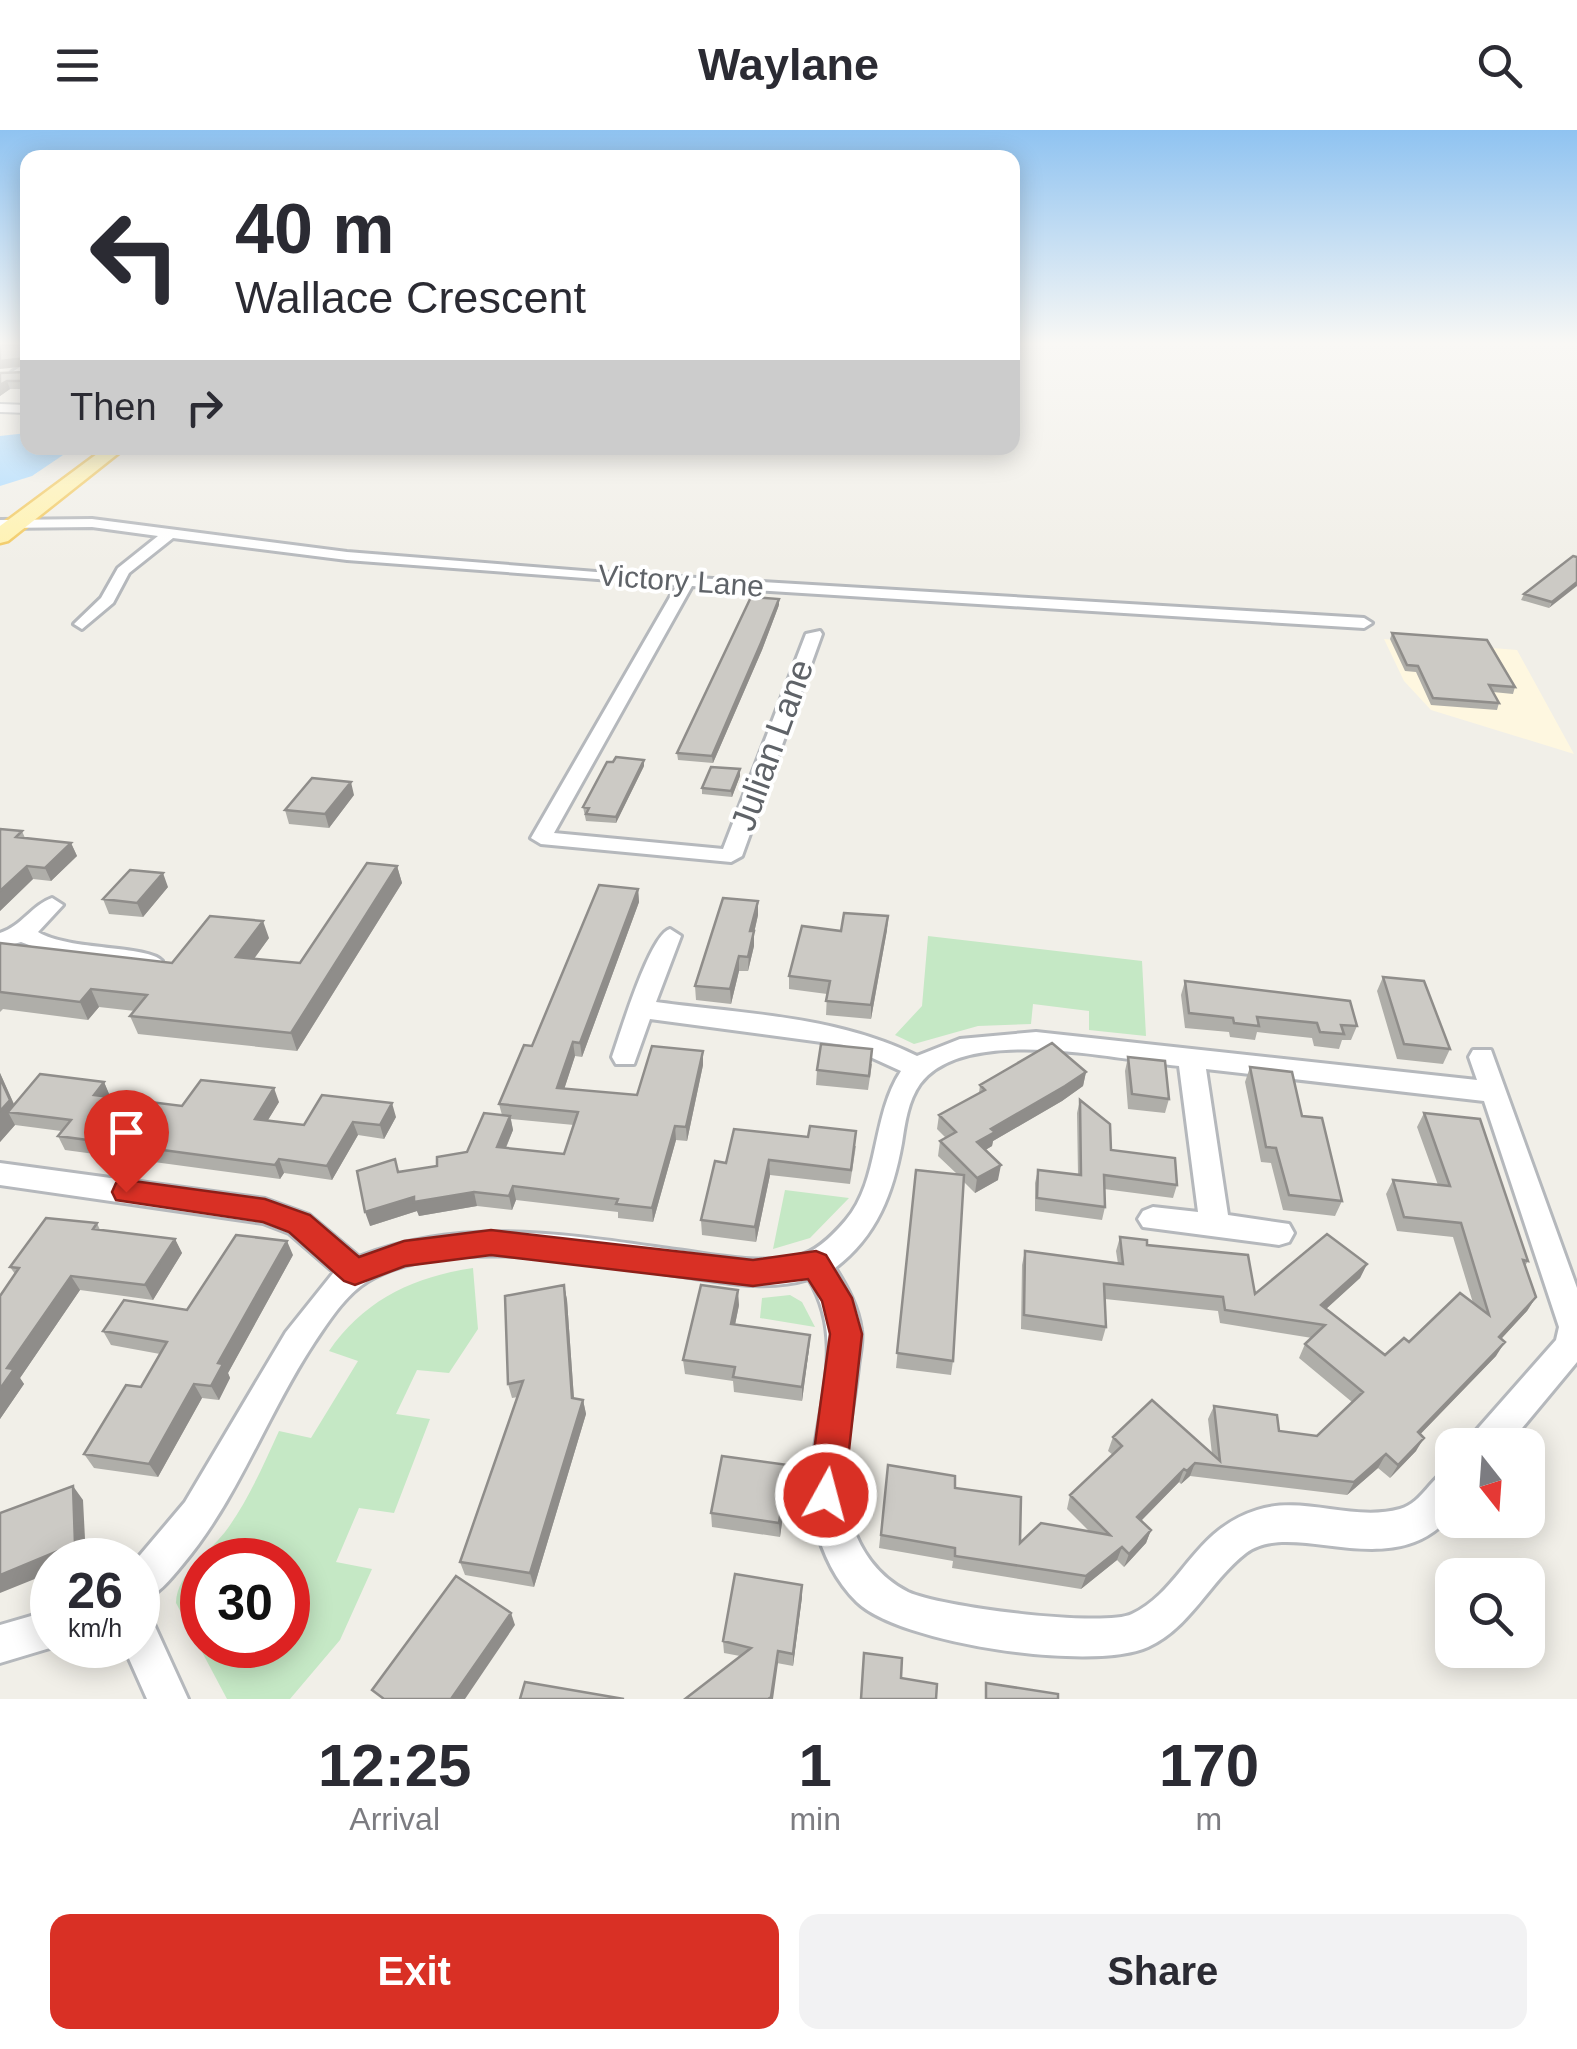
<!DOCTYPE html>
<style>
body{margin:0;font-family:Arial,sans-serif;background:#f2f2f3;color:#2b2b33;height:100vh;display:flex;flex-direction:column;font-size:38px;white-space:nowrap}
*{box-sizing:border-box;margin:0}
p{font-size:32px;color:#7c7c81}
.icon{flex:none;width:55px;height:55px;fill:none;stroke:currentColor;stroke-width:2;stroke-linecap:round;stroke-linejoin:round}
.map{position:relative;height:1569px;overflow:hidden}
.drawer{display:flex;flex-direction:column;background:#fff;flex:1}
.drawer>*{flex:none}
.hud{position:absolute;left:20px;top:20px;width:1000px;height:305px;border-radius:20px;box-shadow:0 5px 25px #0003;background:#fff;color:#2b2b33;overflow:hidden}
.needle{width:65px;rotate:163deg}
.tools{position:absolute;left:1435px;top:1298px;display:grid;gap:20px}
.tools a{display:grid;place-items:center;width:110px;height:110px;border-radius:20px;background:#fff;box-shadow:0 5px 25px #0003;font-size:50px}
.speed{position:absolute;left:30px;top:1408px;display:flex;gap:20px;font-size:50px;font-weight:700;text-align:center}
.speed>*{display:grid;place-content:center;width:130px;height:130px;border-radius:50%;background:#fff;box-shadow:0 5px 25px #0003;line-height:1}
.speed small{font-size:25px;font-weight:400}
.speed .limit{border:15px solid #d22;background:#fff;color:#111}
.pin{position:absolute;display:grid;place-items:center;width:85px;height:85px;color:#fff;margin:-102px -42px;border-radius:50% 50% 50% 0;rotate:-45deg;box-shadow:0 0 10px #0007}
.pin .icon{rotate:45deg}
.me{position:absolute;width:110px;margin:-55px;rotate:7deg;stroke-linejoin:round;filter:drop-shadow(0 0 8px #0008)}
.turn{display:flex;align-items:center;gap:35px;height:210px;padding:0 50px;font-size:45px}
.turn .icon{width:130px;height:130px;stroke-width:2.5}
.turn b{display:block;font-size:70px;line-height:85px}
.then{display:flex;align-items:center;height:95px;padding:0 50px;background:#0003;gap:20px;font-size:38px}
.eta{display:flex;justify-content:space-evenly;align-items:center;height:170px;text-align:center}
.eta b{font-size:60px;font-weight:800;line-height:70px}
.button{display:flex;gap:20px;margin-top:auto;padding:20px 50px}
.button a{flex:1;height:115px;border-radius:20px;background:#d93025;color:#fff;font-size:40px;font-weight:800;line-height:115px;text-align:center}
.button a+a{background:#f2f2f3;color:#2b2b33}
header{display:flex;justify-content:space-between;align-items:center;height:130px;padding:0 50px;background:#fff;font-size:45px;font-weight:800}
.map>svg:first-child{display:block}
.commercial{fill:#fef7e0}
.green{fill:#c5e8c5;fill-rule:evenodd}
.water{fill:#aadaff}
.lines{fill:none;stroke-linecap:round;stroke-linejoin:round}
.minor-casing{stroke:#b5b8bc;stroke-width:6}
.tertiary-casing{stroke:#b5b8bc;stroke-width:4}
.primary-casing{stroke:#f2c960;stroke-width:5}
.minor{fill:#fff;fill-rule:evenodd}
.tertiary{fill:#fff;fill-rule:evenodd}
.primary{fill:#fff2af;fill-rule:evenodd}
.wall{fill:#afaea9;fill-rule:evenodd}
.shaded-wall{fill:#8f8d8a}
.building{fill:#cccac5;stroke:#8f8d8a;stroke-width:2.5}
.route{fill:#d93025;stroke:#8d1f18;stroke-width:2.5}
.labels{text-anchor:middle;stroke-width:8;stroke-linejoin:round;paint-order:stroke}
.far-street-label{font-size:30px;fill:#5f6368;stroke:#fff}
.street-label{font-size:35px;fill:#5f6368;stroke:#fff}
</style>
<header><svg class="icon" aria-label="menu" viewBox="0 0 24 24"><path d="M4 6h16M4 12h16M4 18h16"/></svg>Waylane<svg class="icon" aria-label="search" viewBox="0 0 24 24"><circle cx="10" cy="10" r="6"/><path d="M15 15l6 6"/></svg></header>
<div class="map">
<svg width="1577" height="1569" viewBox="0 0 1577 1569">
<rect width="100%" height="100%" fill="#f1efe8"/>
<path class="commercial" d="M1384,509L1517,520L1574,624L1431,580L1404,551Z"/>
<path class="green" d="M928,806L1142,831L1146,906L1089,900V881L1033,874L1031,894L978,896L914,914L895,905L922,876Z
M785,1060L849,1068L810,1108L773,1119Z
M473,1138L478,1199L449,1243L417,1240L396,1284L430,1289L394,1383L359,1378L336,1432L372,1439L340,1510L290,1569H227L176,1473C177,1442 211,1422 228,1398C249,1368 264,1334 279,1301L311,1308L358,1231L329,1221C364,1170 413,1147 473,1138ZM202,1430H288V1515H202Z
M790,1165L802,1172L815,1197L760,1188L762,1168Z"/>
<path class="water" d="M27,303L28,318H70L69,321L32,346L0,356V306Z"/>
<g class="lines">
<defs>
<path id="minor" d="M28,232V240L12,246V242Z
M92,389L347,422L596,442L1364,488L1372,493L1364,498L692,456L554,703L723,719L806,504L820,501L822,504L742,726L731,732L541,714L531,708L677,455L347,430L173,408L129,443L113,473L82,499L74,494L101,468L118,438L158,406L92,397L0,398V390Z
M52,768L63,775L38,802C69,821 148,815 162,831L150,839L67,829L21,812L0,818V803C22,796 32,775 52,768Z
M670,799L681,806L656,872C744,884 837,886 917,926L960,909L1036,902L1477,950L1469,927L1473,920H1491L1577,1158V1232L1508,1315H1469L1474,1303L1556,1210L1559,1197L1484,971L1206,939L1228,1085L1289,1094L1294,1103L1289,1112L1279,1115L1143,1097L1138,1089L1143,1081L1153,1077L1198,1082L1179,936C1114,929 965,894 920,954C908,971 905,993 902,1013C893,1063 877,1106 835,1138C847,1157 858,1177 861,1200C863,1212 859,1226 858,1237C853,1285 837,1341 850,1387C858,1419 878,1447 908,1462C940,1477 1102,1498 1132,1484C1182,1460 1193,1400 1257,1380C1303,1365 1353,1392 1400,1379C1424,1372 1430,1346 1452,1338V1384C1394,1457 1293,1387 1246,1423C1209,1452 1191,1497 1148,1517C1094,1542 900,1514 857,1472C830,1446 816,1407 810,1370C807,1356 812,1340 814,1325C822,1263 843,1206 809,1149C769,1161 729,1153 689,1147C602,1135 447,1103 368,1151C345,1165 329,1191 314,1213C267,1284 238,1369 183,1434C170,1450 157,1466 138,1473L136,1430L185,1372L286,1202L334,1142L289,1103L263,1093L0,1055V1033L265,1069L309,1085L359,1127C463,1086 569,1105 676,1120C716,1125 758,1135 798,1126C817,1122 834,1104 846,1090C880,1050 871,987 901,941L844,915L650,889L634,934H616L612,927C620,904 650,804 670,799Z
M52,1480V1515H60L0,1533V1495Z
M138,1485L152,1490L188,1569H147L123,1515H138Z"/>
<path id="tertiary" d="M0,274L28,275V283L0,282Z"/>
<path id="primary" d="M105,318H125L8,411L0,413V396Z"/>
</defs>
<use href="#minor" class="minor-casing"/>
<use href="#tertiary" class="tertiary-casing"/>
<use href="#primary" class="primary-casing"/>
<use href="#minor" class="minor"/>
<use href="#tertiary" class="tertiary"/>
<use href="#primary" class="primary"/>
</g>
<path class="wall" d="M28,239V259H10L0,266V243L25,242Z
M1573,426L1549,478L1521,470L1524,464Z
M779,475L762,520L713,633L678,630L677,623Z
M1392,503L1515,557L1513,564L1493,562L1499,573L1497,580L1431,575L1416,542L1405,541L1390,509Z
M644,636L616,693L586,691L583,677Z
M740,639V646L732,667L702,664V658Z
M354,665L329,698L289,694L285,680Z
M0,699L22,701L25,708L71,713L77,726L51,751L33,749L0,781Z
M397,736L402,753L297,921L138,904L130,886L135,881L99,877L88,890L3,879L0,882V813L172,833L269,808L254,829L300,833Z
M168,757L143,787L109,784L103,769Z
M638,759L639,772L582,927L575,926L564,959L637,965L703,921V935L687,1011L676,1010L653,1092L618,1088V1082L516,1070L512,1080L477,1076L419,1086L417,1081L370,1096L399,1042L437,1036L467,1022L502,985L499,974L532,916ZM511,989L574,995L564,1024L506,1018L513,1000Z
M758,771V785L754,803V816L748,841H739L731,874L696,870L695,856Z
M888,786L887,800L871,889L826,885L827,864L789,859V846L841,801Z
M1383,847L1450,919L1443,934L1397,929L1377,861Z
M1185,851L1357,896L1351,910H1342L1339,919L1314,916L1312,908L1257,902L1255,910L1230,907L1229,902L1185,898L1181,865Z
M1128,927L1169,969L1165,983L1128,979L1125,941Z
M872,934L868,960L816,955L817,940Z
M1250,937L1302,986L1342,1071L1335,1086L1283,1080L1271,1033L1261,1032L1245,952Z
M1086,942L1083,956L1062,971L993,1011L992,1016L985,1020L998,1050L975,1063L963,1051L953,1231L951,1245L896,1238L916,1040L957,1044L938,1026L940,1011L946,1008L937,999L939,985L979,963L980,955Z
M0,943L14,974L104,952L110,967L182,976L279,972L268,990L304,995L396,987L384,1009L358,1005L332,1050L284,1043L280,1049L65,1020L58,1006L61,1001L15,995L0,1012Z
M1080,970L1111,1020L1177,1055L1173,1068L1104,1059L1105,1077L1102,1090L1035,1081V1053L1038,1040L1078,1045L1077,983Z
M1424,983L1528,1131L1525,1136L1536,1167L1527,1181L1501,1209L1496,1226L1420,1304L1416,1321L1390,1348L1378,1338L1347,1365L1190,1346L1181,1354L1179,1352L1141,1391L1151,1400L1146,1413L1124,1437L1117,1430L1081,1459L952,1438L953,1431L879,1418L888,1335L955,1358L1020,1413L1089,1401L1067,1379L1070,1365L1113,1325L1108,1321L1113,1307L1212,1324L1208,1289L1214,1276L1279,1301L1317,1306L1352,1272L1299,1228L1305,1214L1312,1208L1220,1193L1218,1181L1105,1169L1106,1197L1102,1211L1021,1199L1022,1135L1025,1121L1118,1134L1116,1121L1120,1107L1147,1115L1255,1164L1367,1134L1360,1148L1326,1179L1385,1225L1409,1212L1473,1173L1453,1107L1397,1101L1386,1064L1393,1050L1438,1055L1417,997Z
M856,1016L850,1054L770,1045L756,1112L702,1105L701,1090L726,1033Z
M97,1093L100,1100L175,1109L182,1123L153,1170L80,1160L20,1248L24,1254L0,1289V1166L15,1144L10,1137Z
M293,1125L228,1243L230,1248L219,1270L202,1268L158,1347L94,1338L84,1324L141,1257L160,1224L111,1215L103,1201L187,1180Z
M564,1155L567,1170L574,1269L583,1270L586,1284L534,1457L465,1445L460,1432L518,1267L512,1268L508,1254Z
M739,1175L735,1195L810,1205L809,1219L802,1271L734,1262L733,1251L685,1244L683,1230Z
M788,1349L780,1407L712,1397L711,1383Z
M802,1455V1467L793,1536L724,1523L723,1511Z"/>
<path class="shaded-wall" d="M25,228L28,236L0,239V231Z
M7,251L10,259L0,266V255Z
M1577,452V456L1549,478L1552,472Z
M779,469V475L762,520L713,633L712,626Z
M644,630V636L616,693V687Z
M740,639V646L732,667L731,661Z
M351,652L354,665L329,698L325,684Z
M71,713L77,726L51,751L45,738Z
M27,736L33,749L0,781V761Z
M397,736L402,753L297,921L291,903Z
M163,743L168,757L143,787L137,773Z
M638,759L639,772L582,927L580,913Z
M758,771V785L754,803V816L748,841L750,801Z
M888,786L887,800L871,889V875Z
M263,791L269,808L242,845L236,827Z
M739,826V841L731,874L730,859Z
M91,859L99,877L88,890L80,872Z
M573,912L575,926L560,972L557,958Z
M703,921V935L687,1011L686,997Z
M1086,942L1083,956L1062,971L993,1011L992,1016L974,1027L977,1012L991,999Z
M0,943L20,988L18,983L8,982L15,995L0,1012Z
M104,952L110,966L101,978L94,965Z
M274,958L279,972L260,1003L255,989Z
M392,973L396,987L384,1009L380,995Z
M510,986L513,1000L500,1031L497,1017Z
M353,992L358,1005L332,1050L327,1036Z
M675,996L676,1010L653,1092L652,1078Z
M279,1029L284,1043L280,1049L275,1035Z
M769,1030L770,1045L756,1112L755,1097Z
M1001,1035L998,1050L975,1063L977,1048Z
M513,1056L516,1070L512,1080L509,1066Z
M474,1062L477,1076L419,1086L417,1081L370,1096L365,1082L414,1067Z
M175,1109L182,1123L153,1170L145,1155Z
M287,1111L293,1125L228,1243L230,1248L219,1270L211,1256L218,1233Z
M1367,1134L1360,1148L1315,1189L1321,1175Z
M71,1146L80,1160L20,1248L24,1254L0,1289V1259L7,1238Z
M564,1155L567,1170L575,1283L572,1268Z
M738,1160L739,1175L732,1209L731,1194Z
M1536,1167L1527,1181L1490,1221L1499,1207Z
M810,1205L809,1219L802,1271V1257Z
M1505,1212L1496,1226L1409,1316L1418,1302Z
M194,1254L202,1268L158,1347L149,1334Z
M583,1270L586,1284L534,1457L530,1443Z
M1424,1308L1416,1321L1390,1348L1398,1335Z
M1386,1324L1378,1338L1347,1365L1354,1352Z
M1195,1333L1190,1346L1181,1354L1187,1341Z
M788,1335V1349L780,1407L779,1393Z
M1184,1339L1179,1352L1132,1400L1137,1387Z
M73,1356L83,1370L86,1428L81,1430H52V1442L0,1463V1445Z
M1151,1400L1146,1413L1124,1437L1129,1424Z
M1122,1417L1117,1430L1081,1459L1086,1446Z
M802,1455V1467L793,1536V1524Z
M511,1483L515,1495L465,1569H451Z
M778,1521V1533L773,1569H768Z"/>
<path class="building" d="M0,215H28V235L25,228L0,231Z
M28,239V251H7L0,255V243L25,242Z
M1573,426L1577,427V452L1552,472L1524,464Z
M751,467L779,469L761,513L712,626L677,623Z
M1392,503L1487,510L1515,557L1489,555L1499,573L1433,568L1418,536L1407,535Z
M616,627L644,630L616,687L586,684L589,678L583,677L607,632H613Z
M711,637L740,639L731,661L702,658Z
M312,648L351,652L325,684L285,680Z
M0,699L22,701L16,707L71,713L45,738L27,736L0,761Z
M367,733L397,736L291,903L130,886L147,865L91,859L80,872L0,862V813L172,833L210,786L263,791L236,827L300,833Z
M130,740L163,743L137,773L103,769Z
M599,755L638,759L580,913L573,912L557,958L637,965L652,916L703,921L686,997L675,996L652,1078L616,1074L618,1069L513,1056L509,1066L474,1062L414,1072V1067L365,1082L357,1041L395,1029L398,1042L437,1036V1027L467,1022L484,983L510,986L497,1017L564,1024L578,982L499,974L524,915L532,916Z
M723,768L758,771L750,801H754L748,827L739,826L730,859L695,856Z
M844,783L888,786L871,875L826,871L830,851L789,846L802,796L841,801Z
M1383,847L1424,851L1450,919L1404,914Z
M1185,851L1350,871L1357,896L1341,895L1344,904L1320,902L1317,893L1257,887L1259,896L1234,893L1233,888L1189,883Z
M1052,913L1086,942L1065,956L991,999L995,1002L977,1012L1001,1035L977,1048L940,1011L956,1002L939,985L985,960L980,955Z
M821,914L872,919L869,946L817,940Z
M1128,927L1165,931L1169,969L1132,964Z
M1250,937L1292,942L1302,986L1322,988L1342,1071L1289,1065L1276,1018L1266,1017Z
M40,944L104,952L94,965L182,976L201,950L274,958L255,989L304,995L322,965L392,973L380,995L353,992L327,1036L279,1029L275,1035L58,1006L71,990L8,982Z
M0,948L10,970L0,981Z
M1080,970L1110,994L1111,1020L1175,1028L1177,1055L1104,1045L1105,1077L1037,1068L1038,1040L1081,1045Z
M1424,983L1480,989L1528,1131L1523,1130L1536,1167L1499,1207L1505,1212L1418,1302L1424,1308L1398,1335L1386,1324L1354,1352L1195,1333L1187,1341L1184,1339L1137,1387L1151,1400L1129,1424L1122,1417L1086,1446L955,1426V1418L881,1405L888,1335L955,1346V1358L1021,1367L1020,1413L1041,1393L1110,1405L1070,1365L1122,1316L1113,1307L1152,1270L1220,1331L1214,1276L1277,1285L1279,1301L1317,1306L1363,1262L1305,1214L1325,1195L1225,1180L1223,1167L1104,1154L1106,1197L1024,1185L1025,1121L1123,1134L1120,1107L1147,1110V1115L1248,1125L1255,1164L1327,1104L1367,1134L1321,1175L1385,1225L1404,1208L1409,1212L1460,1163L1489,1185L1461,1093L1404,1087L1393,1050L1450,1056Z
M810,996L856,1001L851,1040L769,1030L755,1097L701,1090L715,1031L726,1033L734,999L808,1007Z
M916,1040L964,1045L953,1231L897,1223Z
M46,1088L97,1093L93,1099L175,1109L145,1155L71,1146L7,1238L14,1239L0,1259V1166L19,1138L10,1137Z
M236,1105L287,1111L218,1233L223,1234L211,1256L194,1254L149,1334L84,1324L126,1255L141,1257L167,1212L103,1201L124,1170L187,1180Z
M564,1155L572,1268L583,1270L530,1443L460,1432L523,1251L508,1254L505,1166Z
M701,1155L738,1160L731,1194L810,1205L802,1257L733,1247L735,1237L683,1230Z
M722,1326L788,1335L779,1393L711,1383Z
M73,1356L75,1414L0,1445V1383Z
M735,1444L802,1455L793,1524L778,1521L771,1567L768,1569H685L751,1518L723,1511Z
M456,1446L511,1483L451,1569H384L372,1560Z
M864,1523L902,1528L901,1548L937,1554L936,1569H861Z
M525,1552L624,1569H520Z
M986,1553L1058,1564V1569H986Z"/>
<linearGradient id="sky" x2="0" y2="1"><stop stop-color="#8fc3f1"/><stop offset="0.49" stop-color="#f9f8f5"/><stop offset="1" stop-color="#f9f8f5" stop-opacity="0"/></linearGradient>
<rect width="1577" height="435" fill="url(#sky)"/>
<path class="route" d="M126,1050L265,1069L310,1085L359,1127L404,1111L491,1100L753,1130L816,1121L826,1125L852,1168L862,1204L844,1365L838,1378L826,1383L813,1378L808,1365L830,1204L822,1171L808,1149L753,1156L491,1125L405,1136L355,1155L344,1151L289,1102L263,1092L116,1070L112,1062L116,1053Z"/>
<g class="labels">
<g class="far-street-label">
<text transform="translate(681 451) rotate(4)" y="10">Victory Lane</text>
</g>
<g class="street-label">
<text transform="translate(772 615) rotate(-70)" y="12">Julian Lane</text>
</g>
</g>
</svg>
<div class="tools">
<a><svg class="needle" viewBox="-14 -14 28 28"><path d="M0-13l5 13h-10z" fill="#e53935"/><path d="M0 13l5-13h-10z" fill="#7c7c81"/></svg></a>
<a><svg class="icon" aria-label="search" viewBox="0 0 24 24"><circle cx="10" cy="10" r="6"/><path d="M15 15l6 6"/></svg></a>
</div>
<div class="speed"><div>26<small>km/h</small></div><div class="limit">30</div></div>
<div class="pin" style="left:126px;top:1062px;background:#d93025"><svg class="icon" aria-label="arrive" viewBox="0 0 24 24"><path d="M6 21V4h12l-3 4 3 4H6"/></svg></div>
<svg class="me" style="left:826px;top:1365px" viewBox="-20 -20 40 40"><circle r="17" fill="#d93025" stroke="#fff" stroke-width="3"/><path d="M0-11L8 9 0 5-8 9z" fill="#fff"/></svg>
<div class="hud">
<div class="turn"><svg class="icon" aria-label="left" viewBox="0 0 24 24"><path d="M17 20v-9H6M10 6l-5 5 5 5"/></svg><div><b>40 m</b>Wallace Crescent</div></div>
<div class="then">Then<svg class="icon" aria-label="right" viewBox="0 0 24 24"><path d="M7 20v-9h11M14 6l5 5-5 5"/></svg></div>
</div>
</div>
<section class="drawer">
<div class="eta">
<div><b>12:25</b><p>Arrival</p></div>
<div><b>1</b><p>min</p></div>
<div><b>170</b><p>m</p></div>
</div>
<div class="button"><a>Exit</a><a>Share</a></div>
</section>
